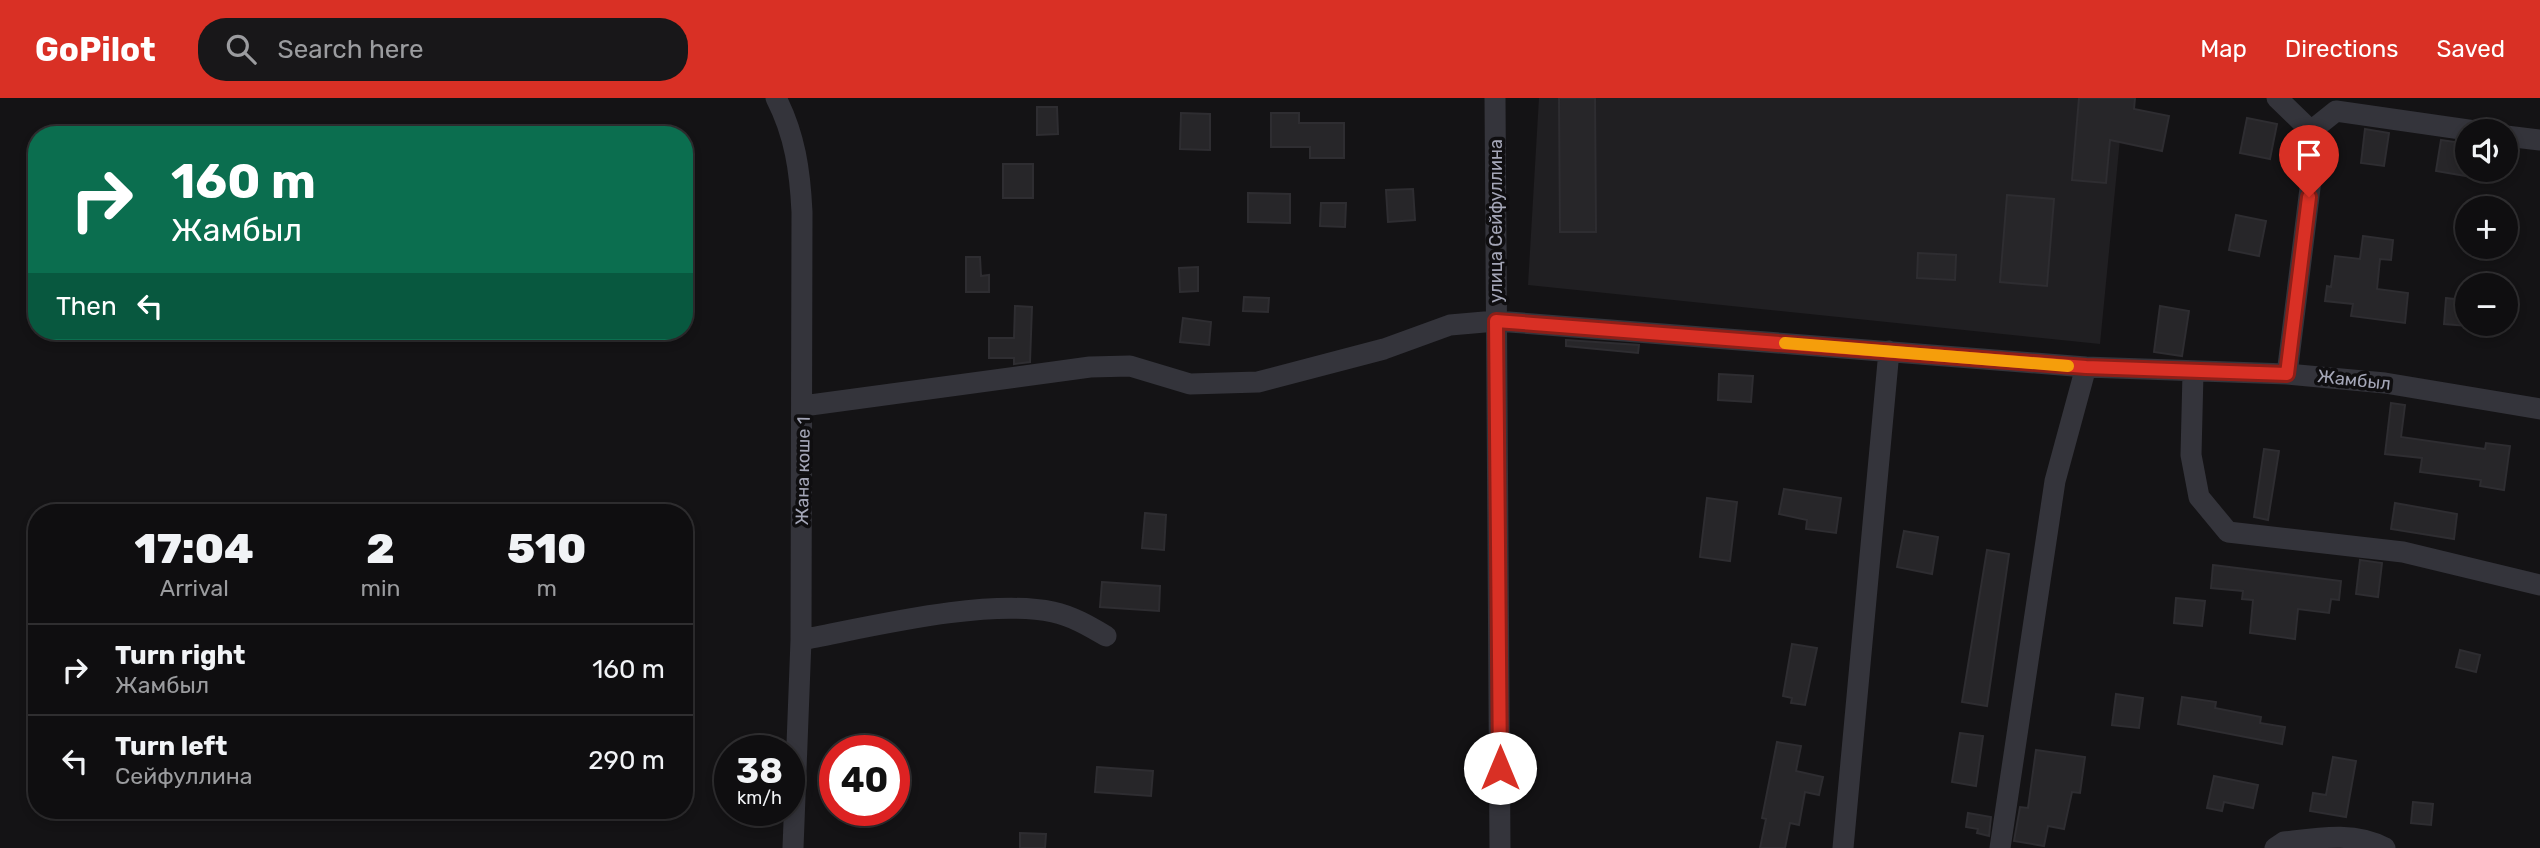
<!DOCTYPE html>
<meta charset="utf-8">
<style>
body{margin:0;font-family:Rubik,sans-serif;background:#181719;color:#f1f3f6;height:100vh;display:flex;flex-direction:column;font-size:26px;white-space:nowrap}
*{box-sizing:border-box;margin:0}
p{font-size:23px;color:#9b9c9f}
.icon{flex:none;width:38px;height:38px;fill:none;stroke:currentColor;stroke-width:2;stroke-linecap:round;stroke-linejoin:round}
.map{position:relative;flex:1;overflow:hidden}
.side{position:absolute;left:28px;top:406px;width:665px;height:315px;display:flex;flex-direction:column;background:#0f0e10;border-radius:28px;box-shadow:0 4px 10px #0003,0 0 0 2px #2f2e30}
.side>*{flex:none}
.hud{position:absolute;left:28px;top:28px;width:665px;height:214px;border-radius:28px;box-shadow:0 4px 10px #0003,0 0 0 2px #2f2e30;background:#0b6e4f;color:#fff;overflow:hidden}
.controls{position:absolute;left:2455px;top:21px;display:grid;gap:14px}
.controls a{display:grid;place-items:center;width:63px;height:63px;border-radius:50%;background:#0f0e10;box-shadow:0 4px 10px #0003,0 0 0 2px #2f2e30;font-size:35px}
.speed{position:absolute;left:714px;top:637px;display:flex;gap:14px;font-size:35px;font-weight:700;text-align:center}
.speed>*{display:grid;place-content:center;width:91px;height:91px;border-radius:50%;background:#0f0e10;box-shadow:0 4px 10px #0003,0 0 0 2px #2f2e30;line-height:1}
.speed small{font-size:18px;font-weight:400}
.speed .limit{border:10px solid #d22;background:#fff;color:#111}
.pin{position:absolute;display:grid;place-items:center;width:60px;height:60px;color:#fff;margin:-72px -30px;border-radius:50% 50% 50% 0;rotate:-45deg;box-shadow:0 0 7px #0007}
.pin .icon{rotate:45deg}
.me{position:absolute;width:77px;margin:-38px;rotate:0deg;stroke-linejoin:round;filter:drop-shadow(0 0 5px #0008)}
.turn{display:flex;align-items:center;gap:24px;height:147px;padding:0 28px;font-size:32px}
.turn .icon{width:91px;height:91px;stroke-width:2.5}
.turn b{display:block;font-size:49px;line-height:60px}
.then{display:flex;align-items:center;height:66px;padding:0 28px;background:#0003;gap:14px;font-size:26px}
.eta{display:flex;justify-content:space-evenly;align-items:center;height:119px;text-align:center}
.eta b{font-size:42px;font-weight:800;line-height:49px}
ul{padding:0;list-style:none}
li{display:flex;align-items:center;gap:21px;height:91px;padding:0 28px;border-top:2px solid #2f2e30}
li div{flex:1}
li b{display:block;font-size:26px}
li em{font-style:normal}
header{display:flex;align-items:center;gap:42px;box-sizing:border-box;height:98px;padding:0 35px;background:#d93025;color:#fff}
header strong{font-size:33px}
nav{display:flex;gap:38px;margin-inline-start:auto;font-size:24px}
.search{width:490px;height:63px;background:#181719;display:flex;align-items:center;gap:18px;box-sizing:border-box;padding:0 24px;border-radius:28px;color:#9b9c9f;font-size:26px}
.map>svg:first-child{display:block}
.built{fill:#201f22}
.building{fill:#272629;stroke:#2e2d31;stroke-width:2}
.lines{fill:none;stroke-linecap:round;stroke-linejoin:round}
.minor{stroke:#34343b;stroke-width:21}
.route-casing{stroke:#8d1f18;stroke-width:18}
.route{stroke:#d93025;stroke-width:12}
.slow{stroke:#f59e0b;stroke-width:12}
.labels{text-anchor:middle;stroke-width:7;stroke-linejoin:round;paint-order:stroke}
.street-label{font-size:18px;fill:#a4a6b7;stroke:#0f0e10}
</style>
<header>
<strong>GoPilot</strong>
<div class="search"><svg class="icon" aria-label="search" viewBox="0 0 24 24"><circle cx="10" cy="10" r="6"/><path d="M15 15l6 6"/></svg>Search here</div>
<nav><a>Map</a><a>Directions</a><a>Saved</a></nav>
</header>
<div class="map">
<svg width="2540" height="750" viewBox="0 0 2540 750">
<rect width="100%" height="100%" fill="#141315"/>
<path class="built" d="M1539,0H2124L2100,246L1528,187Z"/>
<path class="building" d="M1559,0H1595L1596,134H1560Z
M2079,0H2135L2134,11L2169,18L2162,53L2110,42L2106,85L2072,82Z
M1037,9H1057L1058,36L1037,37Z
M1181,15L1210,16V52L1180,51Z
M1271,15H1299V25H1344V60H1310V49H1271Z
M2247,20L2277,26L2270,61L2240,55Z
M2365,31L2389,35L2384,68L2361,65Z
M2441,42L2462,45L2461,56L2468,57L2466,78L2436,73Z
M1003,66H1033V100H1003Z
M1413,91L1415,122L1388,124L1386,92Z
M1248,95L1290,96V125L1248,124Z
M2007,97L2054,101L2047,188L2000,184Z
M1321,105H1346L1345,129L1320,128Z
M2236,117L2266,123L2259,158L2229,152Z
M2363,138L2393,142L2391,162L2380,161L2377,191L2408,195L2405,225L2351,218L2353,206L2325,203L2327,188L2331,189L2335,158L2360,161Z
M1918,155L1956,157L1955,182L1917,180Z
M966,159H980L981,178L989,177V194H966Z
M1198,169V193L1180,194L1179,170Z
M1244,199L1269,200L1268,214L1243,213Z
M2446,200L2462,202V207L2468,208V228L2444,226Z
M1015,208L1032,209L1030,264L1014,266V260H989V240H1014Z
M2160,208L2189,213L2182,258L2154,254Z
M1183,220L1211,224L1209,247L1180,244Z
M1566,242L1639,247L1638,255L1566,248Z
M1719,276L1753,278L1751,304L1718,302Z
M2391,305L2405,307L2401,339L2485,351L2486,345L2510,348L2504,392L2480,388L2481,382L2420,374L2422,360L2385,356Z
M2264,351L2279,353L2268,422L2254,419Z
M1784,391L1841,400L1836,435L1806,431L1807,422L1779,416Z
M1707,400L1737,404L1730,463L1700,459Z
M2395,405L2457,416L2454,441L2391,431Z
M1145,415L1166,417L1164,452L1142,450Z
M1904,433L1938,439L1932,476L1897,469Z
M1987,452L2009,456L1987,608L1962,604Z
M2360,462L2382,465L2378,499L2356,496Z
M2213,467L2341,483L2339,502L2331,501L2329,515L2298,511L2295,541L2250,535L2253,502L2242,501L2243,493L2211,490Z
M1102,484L1160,488L1159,513L1100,509Z
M2176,500L2205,503L2202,528L2174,525Z
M1792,546L1817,550L1805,607L1791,605L1792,600L1783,598Z
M2460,552L2480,557L2476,574L2456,569Z
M2116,596L2143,600L2139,630L2112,627Z
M2182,599L2216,604L2215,610L2261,619L2260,625L2285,629L2282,646L2178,626Z
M1960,635L1983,638L1976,688L1952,684Z
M1777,644L1801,648L1796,673L1823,679L1819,697L1805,694L1799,727L1790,725L1785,750H1760L1766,721L1762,720Z
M2036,652L2085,659L2080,695L2072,694L2064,731L2048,728L2044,748L2014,743L2020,709L2028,710Z
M2333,659L2356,663L2346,719L2310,713L2313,695L2326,697Z
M1097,669L1153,673L1151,698L1095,694Z
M2214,678L2258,687L2253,710L2224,704L2222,713L2207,710Z
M2413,704L2433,706L2431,727L2411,725Z
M1968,715L1991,719L1989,738L1977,735L1978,731L1966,729Z
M1020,735L1046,736L1045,750H1020Z"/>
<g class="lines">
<path class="minor" d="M776,0C795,37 800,73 802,114L801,542L793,750
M1495,0L1500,750
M2277,0L2311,33
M2506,38L2540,42
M2193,275L2191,357L2199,399L2228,434L2403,454L2540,487
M2287,276L2312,74L2311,33L2336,13L2475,33
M803,308L1090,269L1130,268L1190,286L1258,284L1384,251L1450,227L1496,223L2086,269L2287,276L2385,285L2540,311
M801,542C870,529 986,500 1053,514C1072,518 1089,528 1106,538
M1843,750L1889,253
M2000,750L2055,383L2086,269
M2275,750L2284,744C2317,740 2355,733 2385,750"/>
</g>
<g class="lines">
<defs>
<path id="route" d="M1500,670L1496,223L2086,269L2287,276L2309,99"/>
</defs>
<use href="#route" class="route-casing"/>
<use href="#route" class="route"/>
<path class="slow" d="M1785,245L2068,268"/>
</g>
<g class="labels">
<g class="street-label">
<text transform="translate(1496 123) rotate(-90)" y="6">улица Сейфуллина</text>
<text transform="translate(2354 282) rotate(6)" y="6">Жамбыл</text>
<text transform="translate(803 373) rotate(-89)" y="6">Жана коше 1</text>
</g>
</g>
</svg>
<div class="controls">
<a><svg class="icon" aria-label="sound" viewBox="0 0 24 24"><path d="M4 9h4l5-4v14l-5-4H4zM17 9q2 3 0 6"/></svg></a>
<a>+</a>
<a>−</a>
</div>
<div class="speed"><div>38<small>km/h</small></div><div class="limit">40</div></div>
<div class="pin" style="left:2309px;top:99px;background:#d93025"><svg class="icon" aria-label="arrive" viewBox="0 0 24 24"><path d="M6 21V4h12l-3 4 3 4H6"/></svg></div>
<svg class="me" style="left:1500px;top:670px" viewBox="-20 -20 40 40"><circle r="19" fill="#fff"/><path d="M0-13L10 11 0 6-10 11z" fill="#d93025"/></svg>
<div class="hud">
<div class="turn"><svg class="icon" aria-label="right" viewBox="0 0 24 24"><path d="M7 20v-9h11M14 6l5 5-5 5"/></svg><div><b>160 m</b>Жамбыл</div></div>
<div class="then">Then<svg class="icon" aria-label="left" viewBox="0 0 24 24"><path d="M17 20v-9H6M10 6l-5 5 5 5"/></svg></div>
</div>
<section class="side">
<div class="eta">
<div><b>17:04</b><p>Arrival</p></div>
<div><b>2</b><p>min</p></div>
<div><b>510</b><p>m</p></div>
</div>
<ul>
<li><svg class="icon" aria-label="right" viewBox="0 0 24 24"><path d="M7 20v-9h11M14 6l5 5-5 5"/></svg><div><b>Turn right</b><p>Жамбыл</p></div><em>160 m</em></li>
<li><svg class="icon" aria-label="left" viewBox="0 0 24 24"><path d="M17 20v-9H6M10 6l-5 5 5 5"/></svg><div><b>Turn left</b><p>Сейфуллина</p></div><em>290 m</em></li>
</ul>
</section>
</div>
